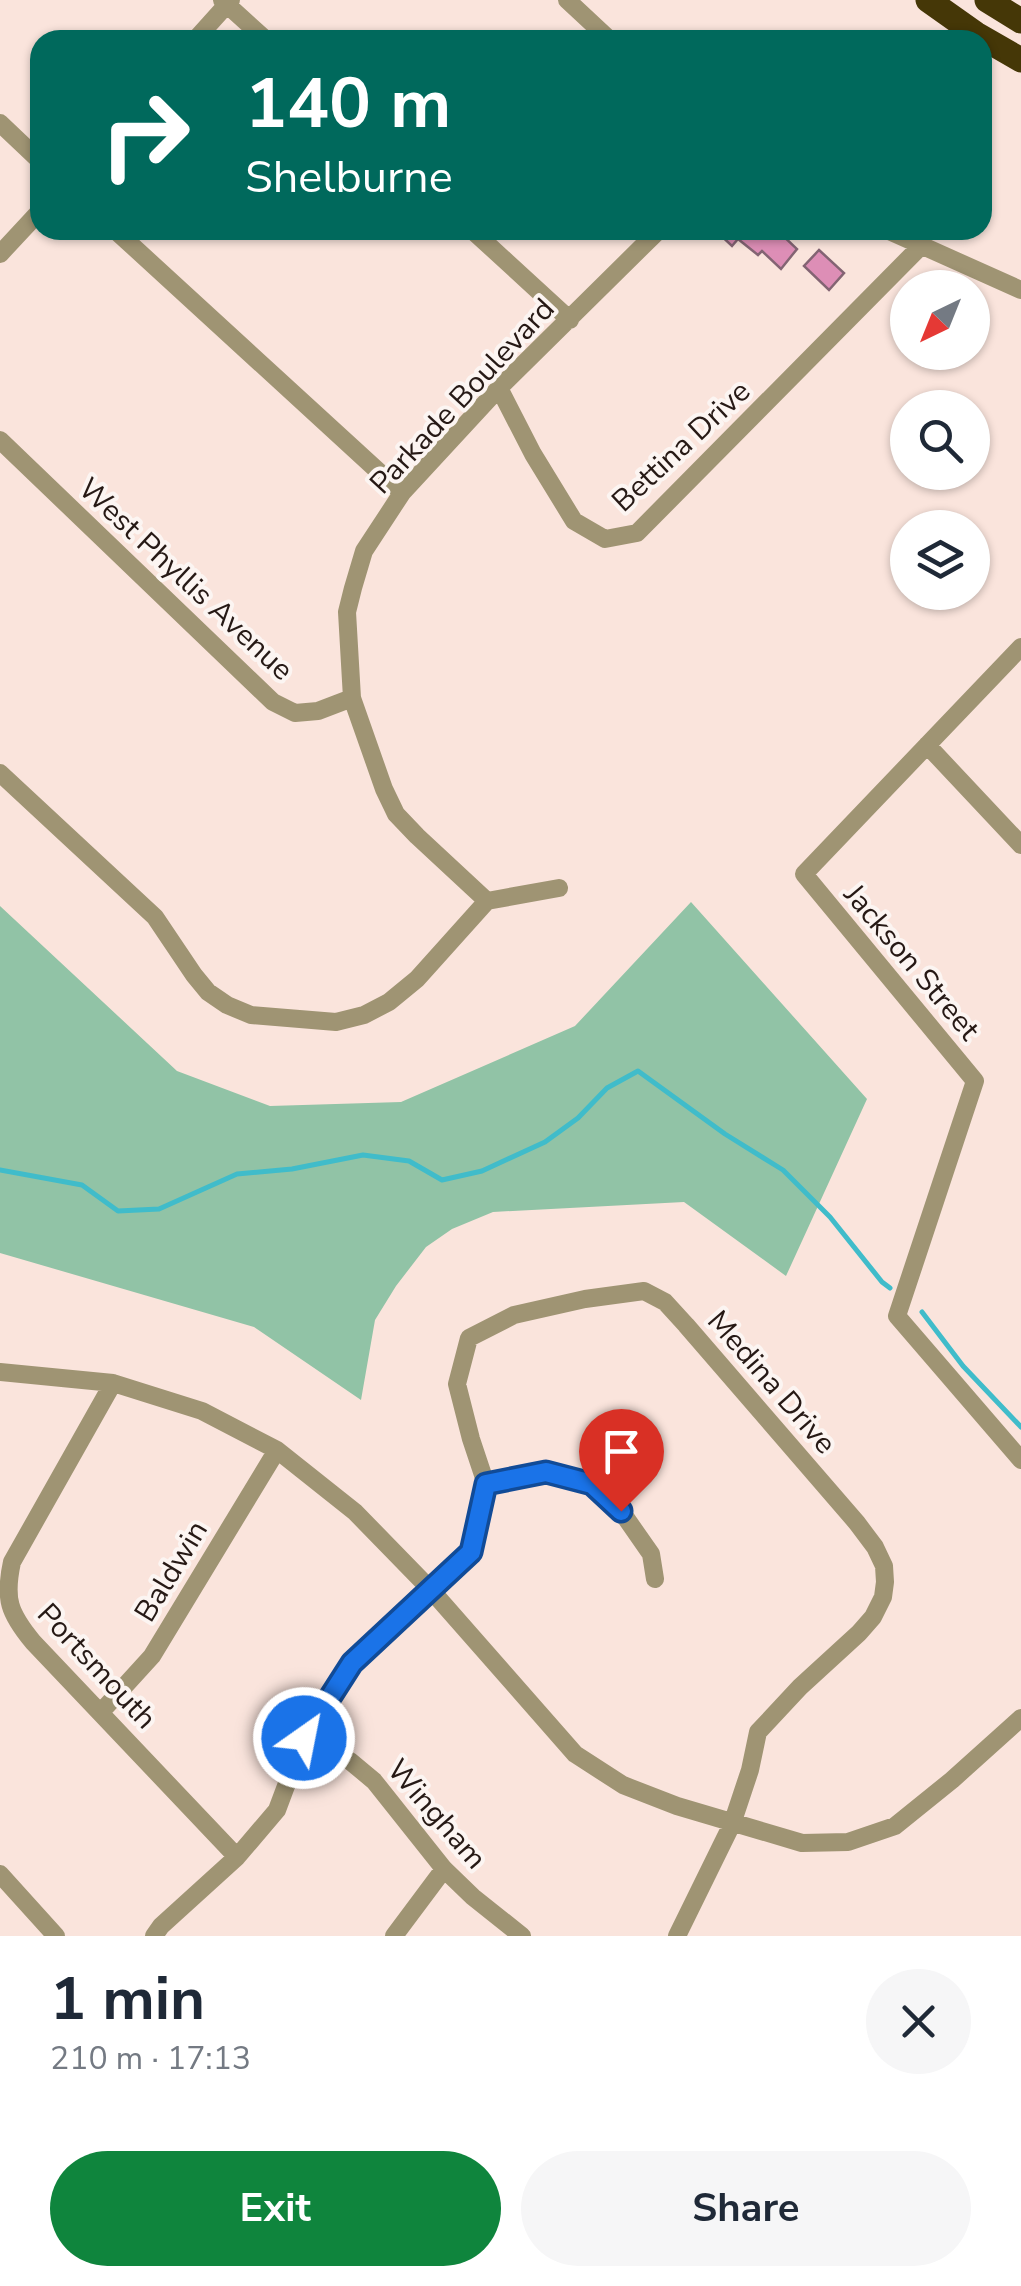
<!DOCTYPE html>
<meta charset="utf-8">
<style>
body{margin:0;font-family:"Nunito Sans",sans-serif;background:#f6f6f7;color:#1f2937;height:100vh;display:flex;flex-direction:column;font-size:38px;white-space:nowrap}
*{box-sizing:border-box;margin:0}
p{font-size:32px;color:#747a83}
.icon{flex:none;width:55px;height:55px;fill:none;stroke:currentColor;stroke-width:2;stroke-linecap:round;stroke-linejoin:round}
.map{position:relative;height:1936px;overflow:hidden}
.panel{display:flex;flex-direction:column;background:#fff;flex:1}
.panel>*{flex:none}
.top-card{position:absolute;left:30px;top:30px;width:962px;height:210px;border-radius:30px;box-shadow:0 2px 8px #0004;background:#00695c;color:#fff;overflow:hidden}
.needle{width:65px;rotate:223deg}
.tools{position:absolute;left:890px;top:270px;display:grid;gap:20px}
.tools a{display:grid;place-items:center;width:100px;height:100px;border-radius:50%;background:#fff;box-shadow:0 2px 8px #0004;font-size:50px}
.pin{position:absolute;display:grid;place-items:center;width:85px;height:85px;color:#fff;margin:-102px -42px;border-radius:50% 50% 50% 0;rotate:-45deg;box-shadow:0 0 10px #0007}
.pin .icon{rotate:45deg}
.me{position:absolute;width:110px;margin:-55px;rotate:33deg;stroke-linejoin:round;filter:drop-shadow(0 0 8px #0008)}
.turn{display:flex;align-items:center;gap:35px;height:210px;padding:0 50px;font-size:45px}
.turn .icon{width:130px;height:130px;stroke-width:2.5}
.turn b{display:block;font-size:70px;line-height:85px}
.round{display:grid;place-items:center;flex:none;width:105px;height:105px;border-radius:52px;background:#f6f6f7}
.summary{display:flex;align-items:center;justify-content:space-between;height:170px;padding:0 50px}
h1{font-size:60px;font-weight:700;line-height:75px}
.cta{display:flex;gap:20px;margin-top:auto;padding:20px 50px}
.cta a{flex:1;height:115px;border-radius:60px;background:#0f853d;color:#fff;font-size:40px;font-weight:700;line-height:115px;text-align:center}
.cta a+a{background:#f6f6f7;color:#1f2937}
.map>svg:first-child{display:block}
.green{fill:#91c3a6}
.lines{fill:none;stroke-linecap:round;stroke-linejoin:round}
.stream{stroke:#40bcca;stroke-width:5}
.building{fill:#dd8eb6;stroke:#836473;stroke-width:2.5}
.minor{stroke:#9f9473;stroke-width:18}
.highway{stroke:#453707;stroke-width:25}
.route-casing{stroke:#114b97;stroke-width:25}
.route{stroke:#1a73e8;stroke-width:18}
.labels{text-anchor:middle;stroke-width:8;stroke-linejoin:round;paint-order:stroke}
.street-label{font-size:30px;fill:#261915;stroke:#fcf5f2}
</style>
<div class="map">
<svg width="1021" height="1936" viewBox="0 0 1021 1936">
<rect width="100%" height="100%" fill="#fae4dc"/>
<path class="green" d="M691,902L867,1099L786,1276L684,1202L493,1212L452,1229L426,1247L396,1286L375,1320L361,1400L254,1327L0,1253V906L177,1071L270,1106L401,1102L575,1026Z"/>
<g class="lines">
<path class="stream" d="M0,1170L82,1185L118,1211L159,1209L237,1174L292,1169L363,1155L409,1161L442,1180L482,1171L545,1142L578,1118L607,1088L638,1071L725,1134L783,1170L830,1217L882,1282L890,1288
M922,1312L963,1366L1021,1427"/>
</g>
<path class="building" d="M715,230H777L797,249L781,269L762,251L758,255L738,239L732,246Z
M819,250L844,273L829,290L804,266Z"/>
<g class="lines">
<path class="minor" d="M222,0L266,40
M567,0L610,40
M195,40L231,0
M0,123L40,161
M115,230L402,493
M472,230L570,320
M887,230L1021,290
M0,254L40,211
M499,388L533,454L574,521L605,539L637,533L921,246
M0,440L273,702L295,713L318,711L352,698
M1021,647L804,874L975,1081L897,1316L1021,1460
M927,745L1021,845
M0,773L155,917L194,975L208,992L227,1005L251,1015L336,1022L364,1015L389,1002L417,979L487,901
M487,901L417,836L396,814L384,789L352,698L347,612L353,588L364,551L402,493L499,388L659,230
M487,901L559,888
M0,1372L113,1383L202,1411L277,1450L355,1512L431,1590L575,1754L623,1785L677,1806L802,1843L848,1842L895,1826L952,1780L1021,1718
M113,1383L12,1562C4,1599 9,1613 33,1642L237,1857
M486,1484L546,1472L592,1484L621,1511L651,1554L655,1579
M101,1712L152,1656L277,1450
M304,1738L350,1761L374,1781L444,1869L473,1897L522,1936
M0,1874L56,1936
M154,1936L161,1926L237,1857L277,1810L304,1738L353,1663L471,1553L486,1484L471,1439L457,1384L469,1338L514,1315L585,1299L644,1291L665,1302L686,1325L857,1523L875,1547L884,1566L885,1582L883,1597L873,1617L859,1633L800,1687L758,1732L750,1770L732,1824L677,1936
M394,1936L444,1869"/>
<path class="highway" d="M928,0L976,34L1021,60
M987,0L1021,21"/>
</g>
<g class="lines">
<defs>
<path id="route" d="M304,1738L352,1663L471,1552L486,1484L546,1472L592,1484L621,1511"/>
</defs>
<use href="#route" class="route-casing"/>
<use href="#route" class="route"/>
</g>
<g class="labels">
<g class="street-label">
<text transform="translate(462 396) rotate(-47)" y="10">Parkade Boulevard</text>
<text transform="translate(681 446) rotate(-43)" y="10">Bettina Drive</text>
<text transform="translate(186 579) rotate(43)" y="10">West Phyllis Avenue</text>
<text transform="translate(912 962) rotate(50)" y="10">Jackson Street</text>
<text transform="translate(772 1382) rotate(49)" y="10">Medina Drive</text>
<text transform="translate(171 1571) rotate(-59)" y="10">Baldwin</text>
<text transform="translate(97 1666) rotate(47)" y="10">Portsmouth</text>
<text transform="translate(437 1814) rotate(49)" y="10">Wingham</text>
</g>
</g>
</svg>
<div class="tools">
<a><svg class="needle" viewBox="-14 -14 28 28"><path d="M0-13l5 13h-10z" fill="#e53935"/><path d="M0 13l5-13h-10z" fill="#747a83"/></svg></a>
<a><svg class="icon" aria-label="search" viewBox="0 0 24 24"><circle cx="10" cy="10" r="6"/><path d="M15 15l6 6"/></svg></a>
<a><svg class="icon" aria-label="layers" viewBox="0 0 24 24"><path d="M12 4l9 5-9 5-9-5zM3 14l9 5 9-5"/></svg></a>
</div>
<div class="pin" style="left:621px;top:1511px;background:#d93025"><svg class="icon" aria-label="arrive" viewBox="0 0 24 24"><path d="M6 21V4h12l-3 4 3 4H6"/></svg></div>
<svg class="me" style="left:304px;top:1738px" viewBox="-20 -20 40 40"><circle r="17" fill="#1a73e8" stroke="#fff" stroke-width="3"/><path d="M0-11L8 9 0 5-8 9z" fill="#fff"/></svg>
<div class="top-card">
<div class="turn"><svg class="icon" aria-label="right" viewBox="0 0 24 24"><path d="M7 20v-9h11M14 6l5 5-5 5"/></svg><div><b>140 m</b>Shelburne</div></div>
</div>
</div>
<section class="panel">
<div class="summary"><div><h1>1 min</h1><p>210 m · 17:13</p></div><a class="round"><svg class="icon" aria-label="close" viewBox="0 0 24 24"><path d="M6 6l12 12M18 6L6 18"/></svg></a></div>
<div class="cta"><a>Exit</a><a>Share</a></div>
</section>
